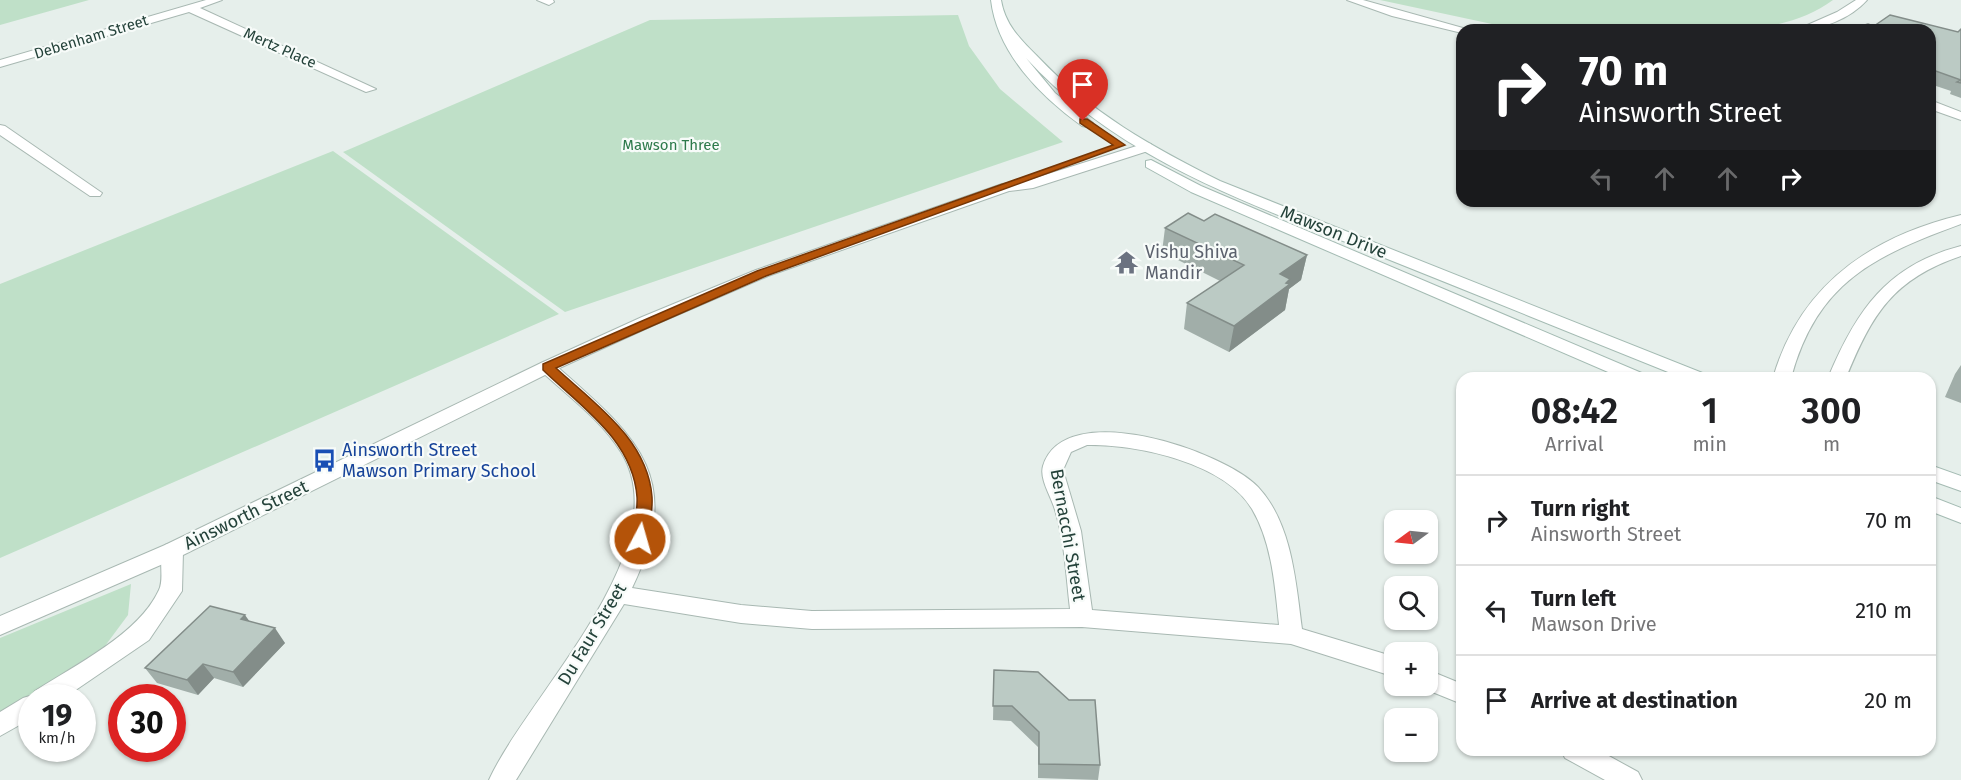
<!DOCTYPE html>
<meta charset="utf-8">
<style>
body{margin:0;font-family:"Fira Sans",sans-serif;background:#f2f2f2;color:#202124;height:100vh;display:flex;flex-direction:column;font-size:22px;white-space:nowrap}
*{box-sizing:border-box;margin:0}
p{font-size:20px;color:#757577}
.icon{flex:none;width:33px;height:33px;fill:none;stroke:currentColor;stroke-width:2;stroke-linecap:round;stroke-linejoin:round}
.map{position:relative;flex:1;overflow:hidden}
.drawer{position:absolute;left:1456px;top:372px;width:480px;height:384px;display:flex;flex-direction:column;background:#fff;border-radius:18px;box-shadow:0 2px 4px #0004}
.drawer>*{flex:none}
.top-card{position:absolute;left:1456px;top:24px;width:480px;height:183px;border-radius:18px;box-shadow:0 2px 4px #0004;background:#202124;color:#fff;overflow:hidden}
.needle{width:39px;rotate:255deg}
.buttons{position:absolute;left:1384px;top:510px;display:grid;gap:12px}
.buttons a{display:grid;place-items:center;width:54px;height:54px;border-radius:12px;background:#fff;box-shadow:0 2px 4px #0004;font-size:30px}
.speed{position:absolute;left:18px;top:684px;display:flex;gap:12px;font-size:30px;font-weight:700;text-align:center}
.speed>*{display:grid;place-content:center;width:78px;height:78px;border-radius:50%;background:#fff;box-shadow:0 2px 4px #0004;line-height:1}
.speed small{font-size:15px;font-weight:400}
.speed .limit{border:9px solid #d22;background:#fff;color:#111}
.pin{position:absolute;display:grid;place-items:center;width:51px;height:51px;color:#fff;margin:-62px -26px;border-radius:50% 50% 50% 0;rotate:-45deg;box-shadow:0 0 6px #0007}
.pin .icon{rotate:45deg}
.me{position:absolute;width:66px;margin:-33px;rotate:6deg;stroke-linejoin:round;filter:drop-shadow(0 0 4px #0008)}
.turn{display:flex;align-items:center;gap:21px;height:126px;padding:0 24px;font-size:27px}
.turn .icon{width:78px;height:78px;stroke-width:2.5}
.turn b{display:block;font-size:42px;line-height:51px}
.lanes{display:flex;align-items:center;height:57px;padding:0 24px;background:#0003;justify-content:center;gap:30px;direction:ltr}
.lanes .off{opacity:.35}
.eta{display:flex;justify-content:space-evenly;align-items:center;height:102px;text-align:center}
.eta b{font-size:36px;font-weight:600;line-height:42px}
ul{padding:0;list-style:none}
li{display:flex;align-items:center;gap:18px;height:90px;padding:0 24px;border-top:2px solid #e0e0e0}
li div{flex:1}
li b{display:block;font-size:22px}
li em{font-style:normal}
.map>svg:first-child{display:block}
.green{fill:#bfe0c8}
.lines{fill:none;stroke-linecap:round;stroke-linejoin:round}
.minor-casing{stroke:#a8b8b2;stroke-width:2}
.tertiary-casing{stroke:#a8b8b2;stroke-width:2}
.secondary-casing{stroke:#a4bbb3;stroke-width:2}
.minor{fill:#fff;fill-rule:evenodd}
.tertiary{fill:#fff;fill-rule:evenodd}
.secondary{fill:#fff;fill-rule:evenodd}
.wall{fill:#a1aea9}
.shaded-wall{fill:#838d89}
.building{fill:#bbcac4;stroke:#838d89;stroke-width:1.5}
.route{fill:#b45309;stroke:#753606;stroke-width:1.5}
.labels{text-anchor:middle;stroke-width:4.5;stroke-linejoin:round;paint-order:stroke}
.far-street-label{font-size:15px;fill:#24423a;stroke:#f7fbf9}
.far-park-label{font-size:15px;fill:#2d7a4b;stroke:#f7fbf9}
.street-label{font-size:18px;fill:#24423a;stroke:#f7fbf9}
.worship-label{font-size:18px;fill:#5b616d;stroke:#f7fbf9;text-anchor:start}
.transit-label{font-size:18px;fill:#164399;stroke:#f7fbf9;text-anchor:start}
</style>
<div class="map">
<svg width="1961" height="780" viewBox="0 0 1961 780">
<rect width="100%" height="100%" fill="#e6efeb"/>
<path class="green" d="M0,0H89L0,25Z
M1380,0H1833C1809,18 1779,25 1750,30H1520Z
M958,15L969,46L1000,89L1063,142L565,312L343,152L650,20Z
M333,151L559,314L0,558V284Z
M131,584L128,615L105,646L0,714V638Z"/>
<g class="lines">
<defs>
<path id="minor" d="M206,0H222L200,8L376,89L366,92L189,12L0,67V60Z
M537,0H553L554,2L549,5Z
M1347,0H1363L1470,30H1462V33L1392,16Z
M1856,0H1867C1850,19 1821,30 1796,30L1837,12Z
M1930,100L1961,112V120L1930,109Z
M0,125L5,126L102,193L100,196H90L0,135Z
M547,362L553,363C634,435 687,474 632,588L741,605L812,611L1070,609C1066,576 1065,542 1055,510C1052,498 1039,479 1043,466C1064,396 1224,451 1258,487C1292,523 1296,583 1302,629L1395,657V677L1291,644L1082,627L812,629L741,623L624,604L516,780H489C527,696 681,548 621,452C601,420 568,396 541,371L538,367L541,363ZM1087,445C1137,444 1225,463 1252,509C1272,543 1275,586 1279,625L1092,610L1081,531L1063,470L1071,452Z
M172,543L179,545L183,551L182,591L149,640L64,698H32V718L0,736V712L23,698L33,695L35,691C75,665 139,634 159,590C165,577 157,559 165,545Z
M1428,670L1462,684V704L1420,687L1428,686Z
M1561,750H1598L1638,772L1642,780H1605L1565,758Z"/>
<path id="tertiary" d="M1146,143L1151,144V150L1033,188L1009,191L768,276L654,325L553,371L179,557L0,635V616L165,545L541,363L642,317L756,270L1002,184L1026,181Z
M1961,215V224C1874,256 1817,282 1791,378H1773C1800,285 1870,237 1961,215Z
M1961,246V256C1893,279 1872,314 1846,378H1828C1856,311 1887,265 1961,246Z"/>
<path id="secondary" d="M991,0H1001C1005,25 1021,40 1038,57C1092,114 1151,146 1220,181L1705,374L1708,378H1683C1580,337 1478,295 1375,254C1248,202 1121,161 1026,58L1055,93L1093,123L1087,127L1082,126C1041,97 997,53 991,0Z
M1151,160L1201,186L1644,374L1647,378H1622L1191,192L1146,167V161Z
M1930,465L1961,476V491L1930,480Z
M1930,496L1961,508V523L1930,511Z"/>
</defs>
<use href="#minor" class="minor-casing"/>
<use href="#tertiary" class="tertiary-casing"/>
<use href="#secondary" class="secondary-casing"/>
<use href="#minor" class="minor"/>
<use href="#tertiary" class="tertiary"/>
<use href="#secondary" class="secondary"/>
</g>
<path class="wall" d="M1890,15L1958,32L1961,29V98L1950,94L1951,91L1930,84V30H1847L1868,24L1874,26Z
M1204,221L1307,255L1301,280L1289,289L1285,310L1229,352L1184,329L1187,303L1220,281L1162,252L1165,228Z
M1961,365V403L1945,397L1955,374Z
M249,621L285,643L243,687L214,678L198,695L157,683L145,668Z
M994,670L1100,765L1098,780L1038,778V747L1011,721L993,720Z"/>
<path class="shaded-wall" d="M1307,255L1301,280L1289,289L1285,310L1229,352L1234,326L1280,274Z
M245,615L255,629L241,619Z
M275,628L285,643L243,687L233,672Z
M203,664L214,678L198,695L187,680Z"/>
<path class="building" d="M1890,15L1958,32L1961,29V83L1957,82L1961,80L1930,69V30H1847L1868,24L1874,26Z
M1188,213L1204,221L1215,214L1307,255L1280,274L1290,279L1286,283L1290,284L1234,326L1187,303L1244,265L1165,228Z
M210,606L245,615L241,619L275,628L233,672L203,664L187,680L145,668Z
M994,670L1038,672L1069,700H1095L1100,765L1039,764V732L1012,706H993Z"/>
<path class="route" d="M1080,119H1087L1125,145L766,276L556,368C595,404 648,440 652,497C653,511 649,526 648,539L646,543H634L632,539C634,525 638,510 637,497C633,440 580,406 543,370V364L757,271L1113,145L1080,123Z"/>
<defs>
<symbol id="temple-bare" viewBox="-9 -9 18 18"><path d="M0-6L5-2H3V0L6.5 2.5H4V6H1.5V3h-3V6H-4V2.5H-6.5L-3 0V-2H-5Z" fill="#6b7280" stroke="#f7fbf9" stroke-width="2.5" paint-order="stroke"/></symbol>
<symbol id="bus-bare" viewBox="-9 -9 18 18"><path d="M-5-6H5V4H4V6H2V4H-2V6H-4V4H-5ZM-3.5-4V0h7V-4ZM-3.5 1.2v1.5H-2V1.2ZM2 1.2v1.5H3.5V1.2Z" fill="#1a4fb4" stroke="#f7fbf9" stroke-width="2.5" paint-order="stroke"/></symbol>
</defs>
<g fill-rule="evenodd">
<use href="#temple-bare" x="1110" y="246" width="33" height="33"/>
<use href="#bus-bare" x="308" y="444" width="33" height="33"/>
</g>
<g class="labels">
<g class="far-street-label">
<text transform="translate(91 37) rotate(-17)" y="5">Debenham Street</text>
<text transform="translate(280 48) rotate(24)" y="5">Mertz Place</text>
</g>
<g class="far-park-label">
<text x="671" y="150">Mawson Three</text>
</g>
<g class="street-label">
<text transform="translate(1334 232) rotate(22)" y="6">Mawson Drive</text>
<text transform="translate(246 515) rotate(-26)" y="6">Ainsworth Street</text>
<text transform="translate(1068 535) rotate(80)" y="6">Bernacchi Street</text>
<text transform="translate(592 634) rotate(-59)" y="6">Du Faur Street</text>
</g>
<g class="worship-label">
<text x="1145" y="258">Vishu Shiva<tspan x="1145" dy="21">Mandir</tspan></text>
</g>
<g class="transit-label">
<text x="342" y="456">Ainsworth Street<tspan x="342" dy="21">Mawson Primary School</tspan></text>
</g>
</g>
</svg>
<div class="buttons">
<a><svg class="needle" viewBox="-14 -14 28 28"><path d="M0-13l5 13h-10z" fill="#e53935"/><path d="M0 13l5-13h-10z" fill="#757577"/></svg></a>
<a><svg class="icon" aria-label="search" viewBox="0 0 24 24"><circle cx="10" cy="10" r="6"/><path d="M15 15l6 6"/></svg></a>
<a>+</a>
<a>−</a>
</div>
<div class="speed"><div>19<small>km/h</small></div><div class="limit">30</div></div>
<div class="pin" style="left:1083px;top:121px;background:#d93025"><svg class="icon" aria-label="arrive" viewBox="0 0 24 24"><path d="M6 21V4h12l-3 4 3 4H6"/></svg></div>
<svg class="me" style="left:640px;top:539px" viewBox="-20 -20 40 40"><circle r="17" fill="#b45309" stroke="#fff" stroke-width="3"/><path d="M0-11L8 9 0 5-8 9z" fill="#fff"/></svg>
<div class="top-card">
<div class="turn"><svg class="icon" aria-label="right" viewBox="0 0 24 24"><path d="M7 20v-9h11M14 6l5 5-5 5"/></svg><div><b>70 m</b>Ainsworth Street</div></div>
<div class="lanes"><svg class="icon off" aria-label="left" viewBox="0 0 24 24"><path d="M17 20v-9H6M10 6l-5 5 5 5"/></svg><svg class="icon off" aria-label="ahead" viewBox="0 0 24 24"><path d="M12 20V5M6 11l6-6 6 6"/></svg><svg class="icon off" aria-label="ahead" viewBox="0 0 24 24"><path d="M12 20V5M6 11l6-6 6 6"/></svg><svg class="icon" aria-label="right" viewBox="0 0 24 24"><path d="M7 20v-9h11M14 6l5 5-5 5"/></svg></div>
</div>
<section class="drawer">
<div class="eta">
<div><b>08:42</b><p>Arrival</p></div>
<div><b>1</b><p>min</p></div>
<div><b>300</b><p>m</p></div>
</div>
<ul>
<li><svg class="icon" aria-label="right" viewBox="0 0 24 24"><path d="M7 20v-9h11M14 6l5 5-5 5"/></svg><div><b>Turn right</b><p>Ainsworth Street</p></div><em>70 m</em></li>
<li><svg class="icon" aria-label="left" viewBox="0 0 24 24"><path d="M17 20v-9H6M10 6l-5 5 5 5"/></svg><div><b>Turn left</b><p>Mawson Drive</p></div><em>210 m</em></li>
<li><svg class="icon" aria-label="arrive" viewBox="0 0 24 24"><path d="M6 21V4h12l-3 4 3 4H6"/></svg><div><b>Arrive at destination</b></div><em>20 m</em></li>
</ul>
</section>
</div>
